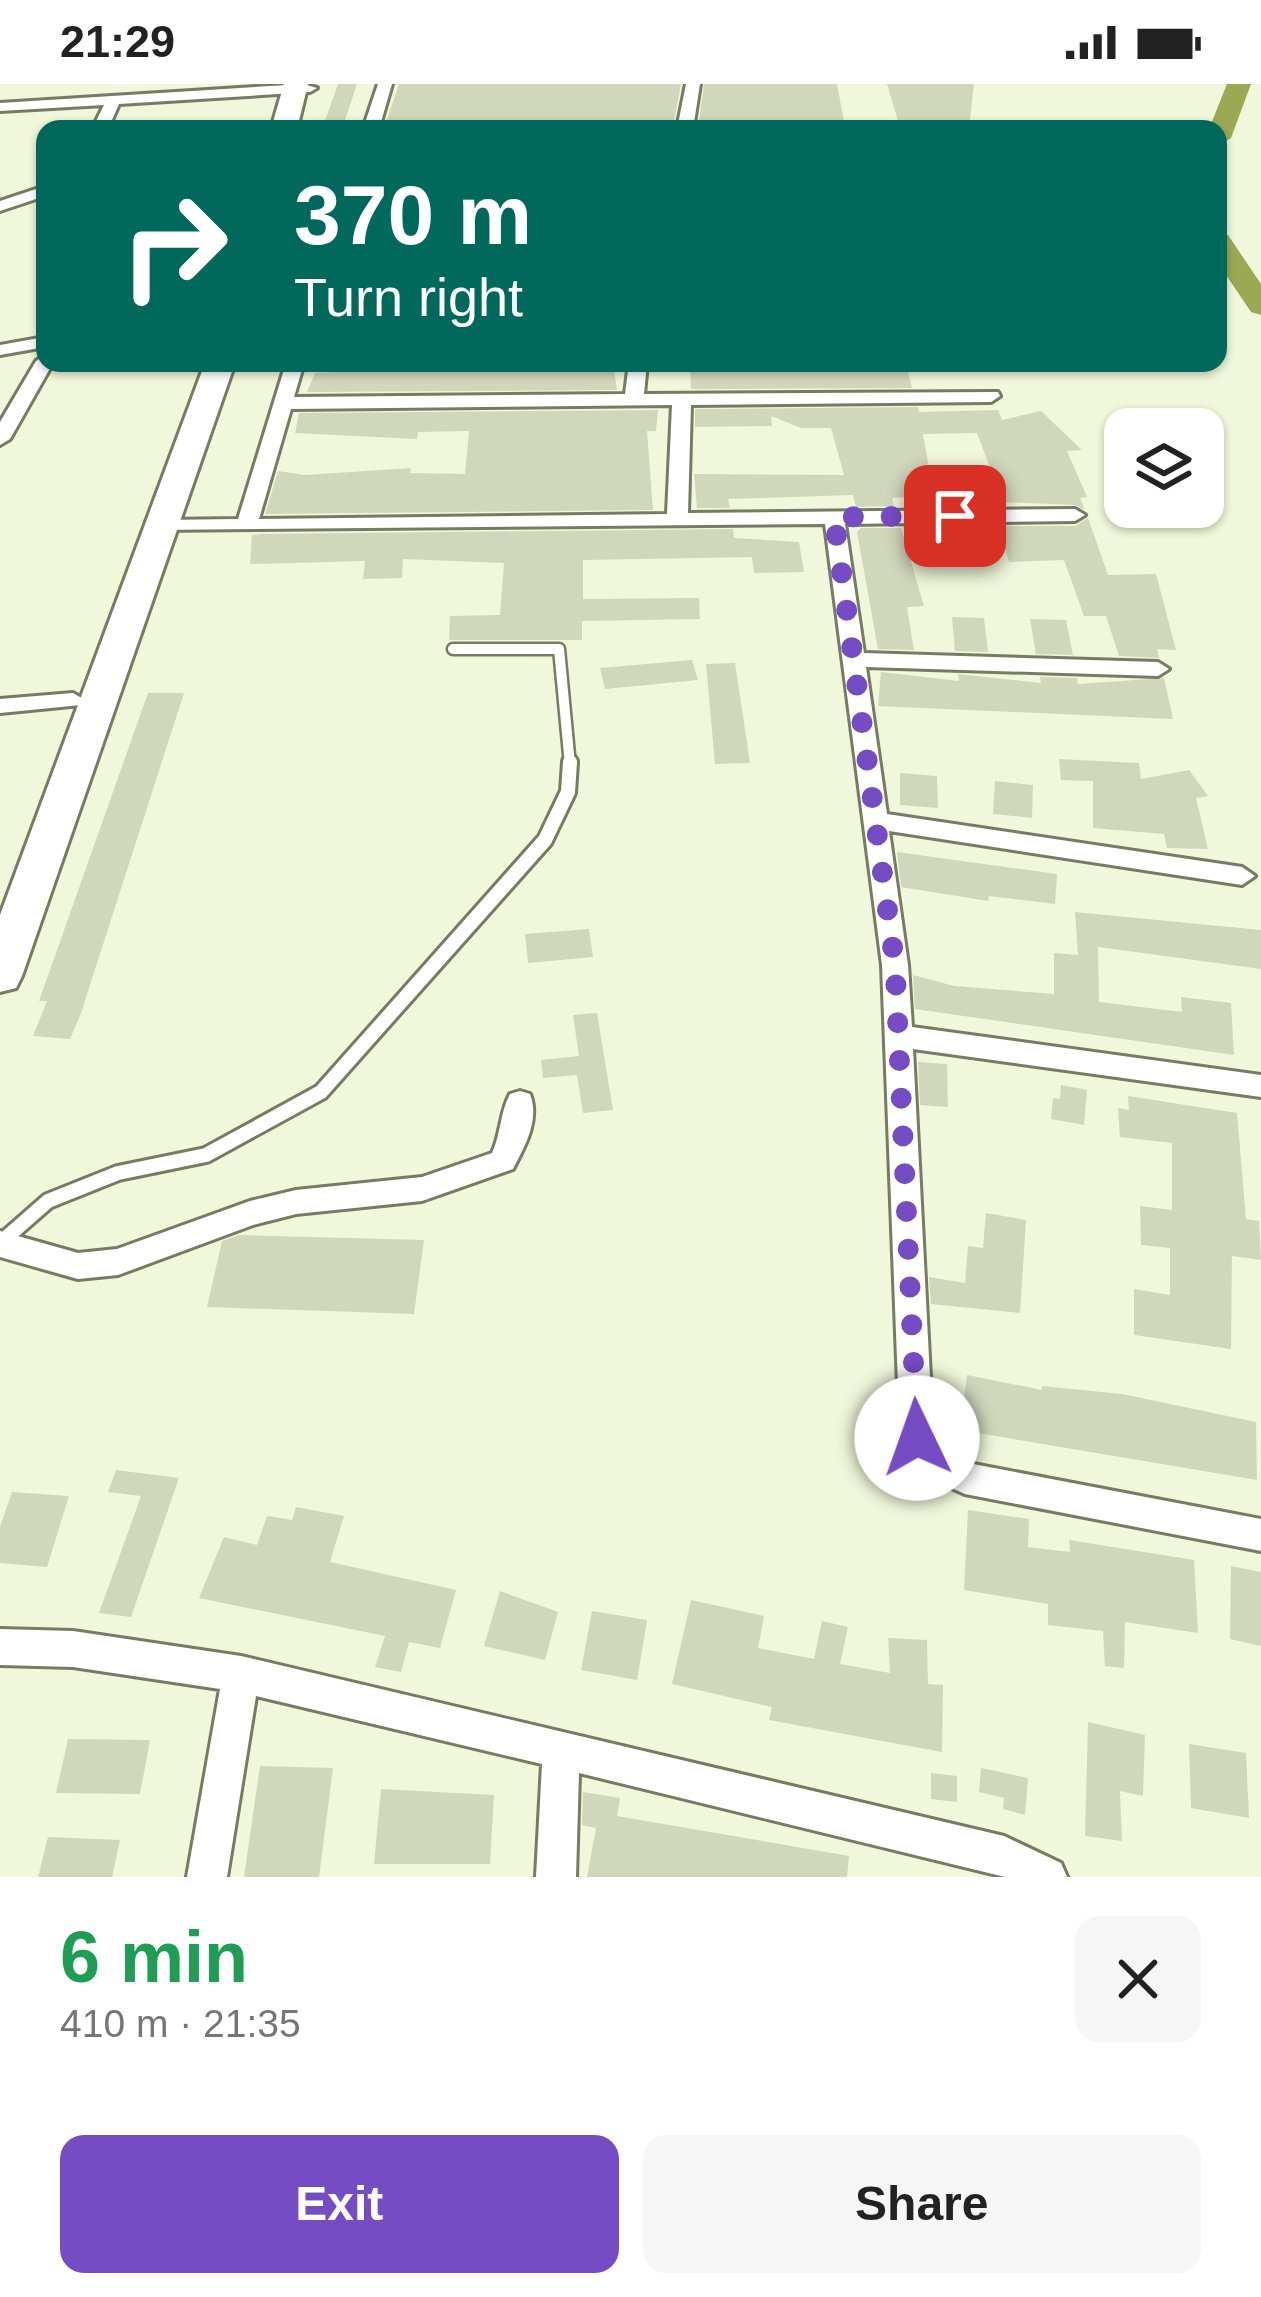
<!DOCTYPE html>
<meta charset="utf-8">
<style>
body{margin:0;font-family:Arial,sans-serif;background:#f6f6f6;color:#222;height:100vh;display:flex;flex-direction:column;font-size:45px;white-space:nowrap}
*{box-sizing:border-box;margin:0}
p{font-size:39px;color:#767676}
.icon{flex:none;width:66px;height:66px;fill:none;stroke:currentColor;stroke-width:2;stroke-linecap:round;stroke-linejoin:round}
.map{position:relative;height:1793px;overflow:hidden}
.panel{display:flex;flex-direction:column;background:#fff;flex:1}
.panel>*{flex:none}
.guide{position:absolute;left:36px;top:36px;width:1191px;height:252px;border-radius:24px;box-shadow:0 3px 9px #0004;background:#00695c;color:#fff;overflow:hidden}
.tools{position:absolute;left:1104px;top:324px;display:grid;gap:24px}
.tools a{display:grid;place-items:center;width:120px;height:120px;border-radius:24px;background:#fff;box-shadow:0 3px 9px #0004;font-size:60px}
.pin{position:absolute;display:grid;place-items:center;width:102px;height:102px;color:#fff;margin:-51px;border-radius:24px;box-shadow:0 6px 18px #0006}
.me{position:absolute;width:132px;margin:-66px;rotate:357deg;stroke-linejoin:round;filter:drop-shadow(0 0 9px #0008)}
.turn{display:flex;align-items:center;gap:42px;height:252px;padding:0 60px;font-size:54px}
.turn .icon{width:156px;height:156px;stroke-width:2.5}
.turn b{display:block;font-size:84px;line-height:102px}
.round{display:grid;place-items:center;flex:none;width:126px;height:126px;border-radius:24px;background:#f6f6f6}
.head{display:flex;align-items:center;justify-content:space-between;height:204px;padding:0 60px}
h1{font-size:72px;font-weight:600;line-height:90px;color:#1e9e55}
.cta{display:flex;gap:24px;margin-top:auto;padding:24px 60px}
.cta a{flex:1;height:138px;border-radius:24px;background:#764cc5;color:#fff;font-size:48px;font-weight:600;line-height:138px;text-align:center}
.cta a+a{background:#f6f6f6;color:#222}
.status{display:flex;justify-content:space-between;align-items:center;height:84px;padding:0 60px;background:#fff;direction:ltr}
.status svg{height:33px;fill:currentColor}
.map>svg:first-child{display:block}
.lines{fill:none;stroke-linecap:round;stroke-linejoin:round}
.river{fill:#9ca953;fill-rule:evenodd}
.building{fill:#d1d7bb}
.lane-far1-casing{stroke:#777b63;stroke-width:15}
.lane-casing{stroke:#777b63;stroke-width:20}
.street-casing{stroke:#777b63;stroke-width:6}
.primary-casing{stroke:#777b63;stroke-width:6}
.lane-far1{stroke:#fff;stroke-width:10}
.lane{stroke:#fff;stroke-width:14}
.street{fill:#fff;fill-rule:evenodd}
.primary{fill:#fff;fill-rule:evenodd}
.route{stroke:#764cc5;stroke-width:21;stroke-dasharray:0 37.8}
</style>
<div class="status"><b>21:29</b><svg viewBox="0 0 49 12"><path d="M0 12V9h3v3zM5 12V6h3v6zM10 12V3h3v9zM15 12V0h3v12zM26 1h20v11H26zM47 4h2v5h-2z"/></svg></div>
<div class="map">
<svg width="1261" height="1793" viewBox="0 0 1261 1793">
<rect width="100%" height="100%" fill="#f1f7db"/>
<g class="lines">
<path class="river" d="M1227,0H1251L1231,54L1218,62V45H1209Z
M1218,149L1228,151L1261,200V231L1251,228L1218,179Z"/>
</g>
<path class="building" d="M338,0H357L342,45H322Z
M399,0H681L673,43L384,44Z
M704,0H837L845,43L698,44Z
M887,0H974L969,44L900,43Z
M354,279H393L392,286L613,279L617,306L307,308L315,289L352,287Z
M906,279L912,304L691,305L690,284L704,280Z
M918,323L919,328L998,326L1002,336L1041,327L1082,366L1067,367L1087,413L1080,414L1085,426L1075,421L952,416L945,393L993,392L977,349L923,350L934,411L892,414L894,422L856,423L853,411L728,415L730,424H697L694,390L844,391L831,344H801L771,332L772,342L695,343V325Z
M658,326L656,347H647L653,426L265,430L278,387L305,391L411,384L410,389L465,390L469,347L418,348L417,355L295,349L299,329Z
M1088,434L1108,491L1156,490L1176,566L1157,565L1159,574L1119,572L1106,532H1084L1064,476L1009,478L998,442H1075Z
M861,444H901L924,522L907,523L914,566L878,565L857,448Z
M733,445L734,454L799,458L804,488L754,489L752,473L583,476V515L699,514L700,535L582,537V556H449L450,532L500,531L504,479L403,475L402,494L363,495L365,477L250,480L252,451L261,450Z
M952,533L984,534L988,568L955,567Z
M1030,535L1066,536L1073,571L1036,570Z
M692,576L698,596L605,605L600,584Z
M735,579L750,679L715,680L706,580Z
M881,588L959,597L958,590L1041,599L1040,593L1077,594L1078,600L1164,594L1173,635L878,622Z
M148,609H184L81,929L70,955L33,952L47,917H39Z
M1059,675L1139,679L1141,695L1189,686L1208,712L1196,714L1208,765L1167,764L1164,750L1093,744V697L1061,696Z
M900,689L937,692L938,724L900,721Z
M995,697L1033,701L1032,734L993,730Z
M897,768L1057,790L1055,820L989,812L988,817L901,803Z
M1075,828L1261,846V885L1098,863L1099,918L1182,928L1181,913L1231,919L1234,971L915,925L913,891L954,902L1054,910V869L1078,871Z
M589,845L593,873L528,879L525,850Z
M597,929L613,1026L583,1029L577,991L543,994L541,976L579,972L573,931Z
M918,978L947,980L948,1023L920,1021Z
M1061,1001L1087,1006L1084,1041L1051,1035L1053,1014L1060,1015Z
M1128,1012L1237,1029L1246,1135L1259,1137L1261,1176L1232,1172L1231,1265L1134,1251V1205L1170,1211V1164L1141,1161L1140,1122L1172,1126V1059L1120,1053L1118,1024L1129,1026Z
M986,1129L1026,1136L1020,1229L931,1220L929,1193L965,1199L968,1162L983,1164Z
M239,1151L424,1156L414,1230L207,1223L222,1157Z
M967,1291L1042,1306V1302L1122,1310L1256,1338L1257,1396L960,1346Z
M116,1386L179,1394L131,1533L99,1529L141,1412L108,1408Z
M12,1408L69,1412L47,1483L0,1479V1443Z
M296,1423L344,1432L330,1478L456,1506L440,1564L409,1558L401,1588L375,1583L385,1552L199,1514L224,1453L257,1461L267,1432L292,1436Z
M968,1426L1029,1435L1028,1463L1070,1468L1069,1456L1194,1476L1198,1549L1125,1538L1124,1584L1105,1582L1103,1547L1048,1541V1520L964,1506Z
M1231,1482L1261,1488V1562L1230,1555Z
M500,1507L558,1528L545,1576L484,1562Z
M691,1516L764,1532L758,1564L814,1575L822,1537L848,1543L840,1580L890,1589L888,1554L927,1556L928,1600L943,1601L942,1668L769,1636L772,1623L672,1600Z
M592,1527L647,1536L637,1596L581,1586Z
M1088,1638L1145,1651L1143,1712L1120,1707L1122,1757L1085,1752Z
M68,1655L150,1656L140,1710L56,1709Z
M1189,1660L1246,1669L1249,1734L1191,1724Z
M260,1682L333,1684L319,1793H244Z
M981,1684L1028,1694L1025,1731L1003,1725L1004,1714L979,1708Z
M931,1689L957,1692V1718L931,1715Z
M381,1705L494,1711L490,1780H374Z
M583,1708L620,1714L617,1732L849,1772L847,1793H587L596,1744L582,1741Z
M48,1753L120,1756L112,1793H38Z"/>
<g class="lines">
<defs>
<path id="lane-far1" d="M453,565H559L570,681"/>
<path id="lane" d="M0,1159L48,1117L118,1089L206,1071L321,1008L545,756L568,708L570,678"/>
<path id="street" d="M303,0L317,4L310,8L119,20L108,45H92L104,21L0,27V19Z
M378,0H392L379,45H363Z
M686,0H700L693,45H677Z
M45,102V112L0,127V117Z
M45,253V263L0,271V261Z
M45,271V279H53L10,355L0,361V338L36,277Z
M286,279H304L294,313L625,310L629,279H647L644,310L998,308L1000,312L991,318L691,321L688,429L1075,425L1085,431L1075,437L845,440L864,569L1158,578L1169,585L1158,592L866,583L887,730L1242,783L1255,792L1242,801L889,747L908,881L912,943L1261,991V1013L913,965L933,1351L944,1368L968,1379L1261,1435V1467L965,1410L920,1390L900,1354L882,881L825,440L155,446L152,442L162,436L238,435ZM672,321L667,430L259,435L291,325Z
M73,609L85,616L81,621L0,629V615Z
M520,1007L530,1010C540,1036 525,1062 513,1085L422,1117L296,1130L253,1141L118,1191L78,1195L0,1173V1147L78,1169L117,1165L250,1117L296,1106L422,1093L492,1069C501,1050 500,1028 510,1010Z
M0,1545L73,1547L241,1572L1004,1752L1061,1779L1067,1793H1005L579,1689L576,1793H536L542,1680L256,1612L227,1793H187L220,1605L73,1583L0,1581Z"/>
<path id="primary" d="M284,0H308L297,45H271Z
M205,279H235L22,892L16,904L0,908V831Z"/>
</defs>
<use href="#lane-far1" class="lane-far1-casing"/>
<use href="#lane" class="lane-casing"/>
<use href="#street" class="street-casing"/>
<use href="#primary" class="primary-casing"/>
<use href="#lane-far1" class="lane-far1"/>
<use href="#lane" class="lane"/>
<use href="#street" class="street"/>
<use href="#primary" class="primary"/>
</g>
<g class="lines">
<path class="route" d="M917,1354L895,881L834,433L955,432"/>
</g>
</svg>
<div class="tools">
<a><svg class="icon" aria-label="layers" viewBox="0 0 24 24"><path d="M12 4l9 5-9 5-9-5zM3 14l9 5 9-5"/></svg></a>
</div>
<div class="pin" style="left:955px;top:432px;background:#d93025"><svg class="icon" aria-label="arrive" viewBox="0 0 24 24"><path d="M6 21V4h12l-3 4 3 4H6"/></svg></div>
<svg class="me" style="left:917px;top:1354px" viewBox="-20 -20 40 40"><circle r="19" fill="#fff"/><path d="M0-13L10 11 0 6-10 11z" fill="#764cc5"/></svg>
<div class="guide">
<div class="turn"><svg class="icon" aria-label="right" viewBox="0 0 24 24"><path d="M7 20v-9h11M14 6l5 5-5 5"/></svg><div><b>370 m</b>Turn right</div></div>
</div>
</div>
<section class="panel">
<div class="head"><div><h1>6 min</h1><p>410 m · 21:35</p></div><a class="round"><svg class="icon" aria-label="close" viewBox="0 0 24 24"><path d="M6 6l12 12M18 6L6 18"/></svg></a></div>
<div class="cta"><a>Exit</a><a>Share</a></div>
</section>
